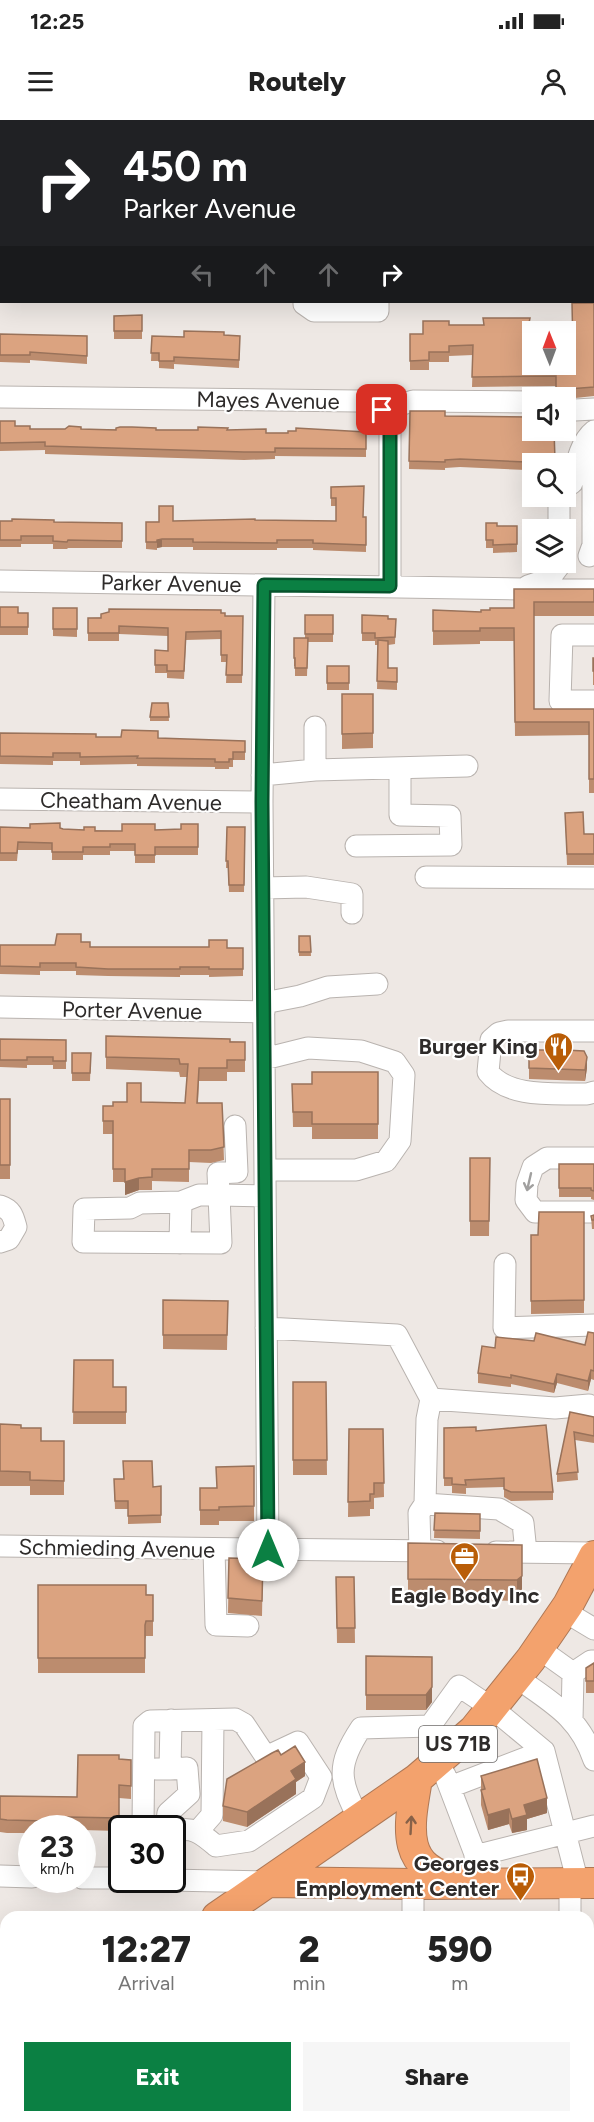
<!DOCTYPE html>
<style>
body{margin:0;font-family:Figtree,sans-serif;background:#f6f6f6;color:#222;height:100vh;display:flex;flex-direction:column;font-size:22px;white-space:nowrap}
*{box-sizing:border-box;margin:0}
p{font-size:20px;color:#767676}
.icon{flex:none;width:33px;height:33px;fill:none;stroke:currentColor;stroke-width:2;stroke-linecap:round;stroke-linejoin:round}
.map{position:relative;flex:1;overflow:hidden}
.drawer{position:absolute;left:0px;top:1791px;width:594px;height:212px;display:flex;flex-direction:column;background:#fff;border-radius:18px 18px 0 0;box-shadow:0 6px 24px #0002}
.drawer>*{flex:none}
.top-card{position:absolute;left:0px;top:0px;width:594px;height:183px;box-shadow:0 6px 24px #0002;background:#202124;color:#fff;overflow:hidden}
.needle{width:39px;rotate:359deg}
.tools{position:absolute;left:522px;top:201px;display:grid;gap:12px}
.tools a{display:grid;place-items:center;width:54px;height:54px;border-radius:0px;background:#fff;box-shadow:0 6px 24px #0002;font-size:30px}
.speed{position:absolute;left:18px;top:1695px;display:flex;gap:12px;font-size:30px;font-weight:700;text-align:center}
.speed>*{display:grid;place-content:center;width:78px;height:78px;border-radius:50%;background:#fff;box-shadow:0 6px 24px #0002;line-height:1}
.speed small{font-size:15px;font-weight:400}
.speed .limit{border:3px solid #111;border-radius:9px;background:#fff;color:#111}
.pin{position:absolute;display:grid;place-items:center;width:51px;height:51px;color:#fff;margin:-26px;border-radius:12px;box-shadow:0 3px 9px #0006}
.me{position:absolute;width:66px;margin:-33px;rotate:0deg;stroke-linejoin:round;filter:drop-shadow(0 0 4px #0008)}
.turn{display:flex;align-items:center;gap:21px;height:126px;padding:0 24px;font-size:27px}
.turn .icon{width:78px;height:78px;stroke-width:2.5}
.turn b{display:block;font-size:42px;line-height:51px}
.lanes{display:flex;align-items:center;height:57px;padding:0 24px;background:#0003;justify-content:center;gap:30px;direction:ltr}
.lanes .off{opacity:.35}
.eta{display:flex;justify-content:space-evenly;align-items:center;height:102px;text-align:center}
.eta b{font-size:36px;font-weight:800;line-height:42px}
.action{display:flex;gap:12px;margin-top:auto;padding:12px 24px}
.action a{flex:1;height:69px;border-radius:0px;background:#0b8043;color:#fff;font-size:24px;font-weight:800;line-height:69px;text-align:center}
.action a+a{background:#f6f6f6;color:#222}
.status{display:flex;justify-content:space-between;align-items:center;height:42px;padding:0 30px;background:#fff;direction:ltr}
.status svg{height:16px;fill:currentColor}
header{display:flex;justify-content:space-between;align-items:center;height:78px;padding:0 24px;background:#fff;font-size:27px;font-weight:800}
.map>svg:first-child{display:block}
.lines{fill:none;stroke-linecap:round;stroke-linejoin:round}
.minor-casing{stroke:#b9b3af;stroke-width:23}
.highway-casing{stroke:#ae7856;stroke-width:32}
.minor{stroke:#fff;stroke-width:21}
.highway{stroke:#f3a26d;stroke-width:30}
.wall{fill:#bc8c6e}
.shaded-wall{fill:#99725a}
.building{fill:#dba380;stroke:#99725a;stroke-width:1.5}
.oneway{stroke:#a1a09f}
.oneway2{stroke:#876148}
.route-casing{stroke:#07532c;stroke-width:15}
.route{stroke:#0b8043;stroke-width:10}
.labels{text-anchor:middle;stroke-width:4.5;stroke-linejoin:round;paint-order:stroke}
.shield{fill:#fff;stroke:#6d6b6a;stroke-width:1.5}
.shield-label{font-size:21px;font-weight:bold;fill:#2e2b2a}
.street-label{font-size:22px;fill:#2e2b2a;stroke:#fff}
.poi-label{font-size:22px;font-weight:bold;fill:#2e2b2a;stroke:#fff;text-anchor:end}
</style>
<div class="status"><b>12:25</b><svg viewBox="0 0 49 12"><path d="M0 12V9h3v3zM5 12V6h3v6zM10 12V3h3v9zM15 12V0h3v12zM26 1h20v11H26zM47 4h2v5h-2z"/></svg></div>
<header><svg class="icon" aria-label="menu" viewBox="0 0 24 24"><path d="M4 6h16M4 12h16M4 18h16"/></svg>Routely<svg class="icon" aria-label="person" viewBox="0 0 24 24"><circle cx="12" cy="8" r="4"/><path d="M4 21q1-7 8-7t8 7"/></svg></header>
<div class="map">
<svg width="594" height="2002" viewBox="0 0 594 2002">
<rect width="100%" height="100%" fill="#eee8e4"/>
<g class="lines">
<defs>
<path id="minor" d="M415,1H495
M547,2V0
M0,87H2
M592,121H594
M0,159H2
M592,175H594
M304,182V184L314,191H378V182
M0,277L358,281L371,284L382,290L413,281L532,282
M382,290L388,300L390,314V466
M575,290L594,289
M583,327L593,339V425L589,436
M566,367L572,363C576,346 580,322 594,311
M559,376V410
M0,461L594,470
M264,465L262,682L268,1430
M528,466L549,459L562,442
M594,515H562L560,581H594
M315,650V607
M262,655L315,650L467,646
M0,679L262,682
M356,726L451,725L450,696L400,695V648
M426,757L594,758
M263,768L306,767L352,774V793
M264,883L300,876L328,867L377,864
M0,887L264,892
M594,911H508L499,913L491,920L488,952C509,979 556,973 587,974L594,972
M264,939L308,928L361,931L395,942L404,955L400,1021L386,1041L356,1050H265
M235,1006L237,1052L218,1053L219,1075L265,1076
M594,1038H547L533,1047L527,1064L526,1080L535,1092H594
M199,1075H219L221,1123L83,1122L84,1089L130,1088L140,1083L181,1082Z
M0,1086C12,1090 13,1096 16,1107L9,1119L0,1122
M180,1123L181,1082
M505,1144L504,1208L594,1205
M266,1208L397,1215L431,1279L555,1288L589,1285L594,1288
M425,1384L499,1389L523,1403L526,1432
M0,1426L437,1431
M214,1429L216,1505L248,1506
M420,1431L419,1393L425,1384L427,1299L431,1279
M496,1432L594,1433
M564,1491L594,1509
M538,1528L573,1553L572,1600
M573,1553L591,1541H594
M516,1557C552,1583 579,1596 594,1640
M156,1649H170L171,1600
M445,1655L486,1763
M450,1667L544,1631L578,1763
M359,1699C339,1660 336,1646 361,1608L430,1606L459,1566L492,1588L544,1631
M143,1708L144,1606L150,1601L235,1599L244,1604L266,1637L298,1622L321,1657L313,1678L249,1721L216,1726C202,1714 192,1705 172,1712
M166,1708L168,1693L189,1674L187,1648L170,1649
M198,1711L212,1695L213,1600
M475,1736L594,1706
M0,1756L32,1757
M82,1758H122
M168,1760L269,1762
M570,1763V1797
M413,1797V1764
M31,1996L37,2000
M162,1996V2002
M412,2002V1996
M579,2002V1996"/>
<path id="highway" d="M592,35L594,34
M0,40H2
M417,1659C409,1706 399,1749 458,1760
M269,1762L413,1764L594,1763
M217,1797L417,1659L474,1610L531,1539L568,1485L594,1436
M0,1970L6,1963"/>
</defs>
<use href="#minor" class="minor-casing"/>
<use href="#highway" class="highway-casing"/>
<use href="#minor" class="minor"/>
<use href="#highway" class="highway"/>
</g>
<path class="wall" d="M594,183V276L566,279V278H556V266L472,267L473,235L449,236V242H429V250H410V214H423L449,205H484L529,203L532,244L573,231Z
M142,195V219H114V196Z
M0,214L87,216V244L30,240V243L0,242Z
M224,215L240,216L239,248L174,244V249L159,248V241H151L152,216L184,217Z
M410,291L554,310L555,344H532V353H526V350L460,347L445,348V350L409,349Z
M0,301L15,306L30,309L227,310L266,313L366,312V337L275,336V339L244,340L45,334V330L0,331Z
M331,367L363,397H366V432L313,430V428H277V430H193V427H162L157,428V430L146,429V402L255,400L336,401V386H331Z
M0,401L122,403V428H68L67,429H53V424H21V427H0Z
M486,403L497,406H517V432L493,433V428H486Z
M514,469H594V496H534V589H594V673H589V615L515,616L514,521H480V524L433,525V490L481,492L514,488Z
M0,487L18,493H28V515H0Z
M53,488H77V517L53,516Z
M221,493L225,496H243L242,563H226L227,542H221V519L186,520L184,559L167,558V553H155V530L168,531V516L119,514V521H88V498Z
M305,495H333V522H308L307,556H295V546H294V518H305Z
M362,495L396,499L395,524L388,525V548H397V570L377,569L378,525H375V521H362Z
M593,538H594V565H593Z
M327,546H349V570H327Z
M342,574H373V628L342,629Z
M168,583L169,601H150V597Z
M0,613L96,617L245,621V640H233V647H229V649H215V647L137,646V644L80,645V641H53V645L0,644Z
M565,693L584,714H594V745H567Z
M198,704V735H155V743H135V731H110V735H83V740H52V730H18L17,741H0V707L60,708L63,709L122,711L181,709Z
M227,707H245L244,772H229L228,748H226Z
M299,816H310L311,836H299Z
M81,822L90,827L243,828V856L209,857V855H180V857L108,856L76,855V851H40V855L0,854V825H55Z
M106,916L245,922V952H227V961H199L198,983H222L224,1040L211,1043L189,1042V1062L152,1061V1070H139L125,1075V1062H113V1014H103V986H113L141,982L185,983L187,957H180L179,952L106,949Z
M0,919L66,920V949H53V945H27V948L0,947Z
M529,930H565L587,948L585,961L529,959Z
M72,933H91L90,961H72Z
M378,952V1019H312V1007H293L292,964H312Z
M0,979H10V1059H0Z
M470,1038H490L489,1116H470Z
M559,1044H594V1080L591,1079V1077H559Z
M584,1092V1193L531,1194V1115H538Z
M594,1095V1109H592L591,1096Z
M163,1180L228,1181L227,1230L163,1229Z
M594,1213V1260L591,1259L588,1271L557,1263L554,1273L511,1264V1267L478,1263V1253L495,1228L585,1225Z
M74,1240L113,1267H126V1304H73Z
M293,1262H326L327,1355H293Z
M570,1292L594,1297V1323L575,1320L578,1360L557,1362V1354Z
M0,1304L21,1308L41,1321H64V1375H30V1366H0Z
M444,1308L476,1311L553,1372V1380L511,1381L504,1377V1367L466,1368V1374L452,1373V1366H444Z
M349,1309H383L384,1377L374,1378V1389H370V1396L348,1397Z
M254,1346V1401H219V1405H200V1368H216Z
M114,1359L153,1367L161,1366V1403L128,1404V1389H115Z
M435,1393L480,1394V1419L434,1418Z
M408,1423L522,1425V1477L517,1481L408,1479Z
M229,1438L263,1439L262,1496L228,1493Z
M336,1457H354L355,1523H337Z
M38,1465L153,1475V1516H146L145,1520V1553H38Z
M366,1536L432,1537V1582L426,1590H366Z
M594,1543V1573H586V1548Z
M281,1635L305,1656L296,1662V1674L247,1707L223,1701V1686Z
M119,1639L131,1640V1679L119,1678V1711L82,1710V1708H32V1713H7L0,1712V1676L77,1677Z
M481,1656L547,1693L527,1699V1710L512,1713L509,1704L488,1710L481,1685Z"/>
<path class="shaded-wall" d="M162,419V427L157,428V420Z
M587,937V948L585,961V950Z
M139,1058V1070L125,1075V1062Z
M591,1250V1259L588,1271V1261Z
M557,1254V1263L554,1273V1264Z
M522,1445V1477L517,1481V1460Z
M432,1567V1582L426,1590V1575Z
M305,1642V1656L296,1662V1674L247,1707V1692L291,1651Z
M547,1678V1693L527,1699V1710L512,1713V1699L524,1685Z
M509,1689V1704L488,1710V1695Z
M123,1996H130L125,2002H117Z"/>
<path class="building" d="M592,137H594V155H592Z
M572,183H594V267L556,270V256L472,257L473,225L449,226V232H429V240L410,241V214H423V201H449V205H484L483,198H530L529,203H549V212H532V244H566V232L573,231Z
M142,195V211H114V196Z
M184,211L224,212V215L240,216L239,240L174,237V241H159V233H151L152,216L184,217Z
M0,214L87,216V236L30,232V235H0Z
M410,291H445V296L532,297V310H554L555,340L543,341V344H532V345H526V342L460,339L445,340V342L409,341Z
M0,301H15V306H30V309H65L69,306L81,307V309L116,310V308L120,307H132L156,308V310H198V307L228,308L227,310L266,309V313H288V311H296V308L366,312V329L275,328V332H244L45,326V322L0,323Z
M364,366L363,397H366V425L313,423V420H277V423L193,422V419H162L157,420V422H146V402H159V386H173V401L255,399V400L336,401V378H331V367Z
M12,399L54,400V402L122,403V421L68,420L67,422L53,421V416H21V420H0V401H12Z
M486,403H497V406H517V424L493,425V420H486Z
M514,469H594V482H534V589H594V659H589V602H515L514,508H480V511H433V490L481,492V490H490V488H514Z
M0,487H18V493H28V507H0Z
M53,488H77V509H53Z
M109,489L221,490V493H225V496H243L242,555H226L227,535H221V511L186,512L184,551H167V545H155V530L168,531V508L119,506V513H88V498H101V494L109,492Z
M305,495H333V514H305Z
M362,495L388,496V499H396L395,517L375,518V513H362Z
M294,518H308L307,548H295V538H294Z
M378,520L388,521V548H397V562L377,561Z
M593,538H594V551H593Z
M327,546H349V563H327Z
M342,574H373V613L342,614Z
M152,583H168L169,597H150Z
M122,610L158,611V618L245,621V632H233V639H229V642H215V639L137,638L138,636L80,637V633H53V637L0,636V613L96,614V617H121Z
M583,692L584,714H594V734H567L565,693Z
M60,703V708L63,709L84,710V707H95V711H122V704H155V710L181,709V704H198V727H155V735H135V724H110V727H83V732H52V723L18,722L17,733H0V707L30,708V704Z
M227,707H245L244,765H229L228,741H226Z
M57,814H81V822H90V827H209V820H227V828H243V849H209V847H180V849H108L76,847V843H40V847L0,846V825H55Z
M299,816H310L311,832H299Z
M106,916L230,919V922H245V940H227V948H199L197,983H222L224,1027L211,1030H189V1049H152V1057L139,1058L125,1062V1049H113V1001H103V986H113V982H127V963H141V982L185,983L188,944H180L179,939L106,937Z
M0,919L66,920V941H53V937H27V940H0Z
M550,928H565V930L584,931L587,937L585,950L529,948V930H550Z
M72,933H91L90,953H72Z
M312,952H378V1004H312V992H293L292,964H312Z
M0,979H10V1045H0Z
M470,1038H490L489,1101H470Z
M559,1044H594V1071L591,1070V1068H559Z
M539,1092H584V1180L531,1181V1115H538Z
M594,1095V1100H592L591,1096Z
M163,1180L228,1181L227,1215H163Z
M588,1212L594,1213V1251L591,1250L588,1261L557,1254L554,1264L511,1255V1258L478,1253L482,1226L495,1228L496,1217L534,1221L536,1213L585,1225Z
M74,1240H113V1267H126V1292H73Z
M293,1262H326L327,1340H293Z
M570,1292L594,1297V1316L574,1312L578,1352L557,1354Z
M0,1304L21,1305V1308H41V1321H64V1361L30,1360V1352L0,1351Z
M546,1305L553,1372H511L504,1369V1358L465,1360L466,1365L452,1364V1358H444V1308L476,1307V1311Z
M349,1309H383L384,1363H374V1374H370V1381L348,1382Z
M123,1341H152L153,1367L161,1366V1395L128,1396V1381H115L114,1359H124Z
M254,1346V1386L219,1387V1390H200V1368H217L216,1347Z
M435,1393L480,1394V1411L434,1410Z
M408,1423L522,1425V1456L517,1460L408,1459Z
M229,1438L263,1439L262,1481L228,1478Z
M336,1457H354L355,1508H337Z
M38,1465H146V1475H153V1501H146L145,1505V1538H38Z
M366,1536L432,1537V1567L426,1575H366Z
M594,1543V1561H586V1548Z
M295,1626L305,1642L291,1651L296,1659L247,1692L223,1686L227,1659L272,1633L278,1630L281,1635Z
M78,1635H119V1639L131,1640V1666L119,1665V1698L68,1697V1699L47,1701L7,1700L0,1699V1676L77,1677Z
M537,1639L547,1678L524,1685L527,1695L512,1699L509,1689L488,1695L481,1670L485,1669L481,1656Z
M60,1996H123L117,2002H58L56,2000Z
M182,1996H200V2002H181Z
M469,1996H560V2002H469Z"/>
<defs><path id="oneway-shaft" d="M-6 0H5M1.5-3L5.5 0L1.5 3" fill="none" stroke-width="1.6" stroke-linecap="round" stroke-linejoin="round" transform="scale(1.5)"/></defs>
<use class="oneway" href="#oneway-shaft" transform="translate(529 1062) rotate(103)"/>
<use class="oneway2" href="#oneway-shaft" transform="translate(411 1705) rotate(-87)"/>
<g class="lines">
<defs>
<path id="route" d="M268,1430L262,682L264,465L390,466V314L388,300L382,290"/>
</defs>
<use href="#route" class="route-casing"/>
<use href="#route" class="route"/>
</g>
<defs>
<symbol id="restaurant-pin" viewBox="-11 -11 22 30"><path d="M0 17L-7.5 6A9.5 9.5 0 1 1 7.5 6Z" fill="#b95d07" stroke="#fff"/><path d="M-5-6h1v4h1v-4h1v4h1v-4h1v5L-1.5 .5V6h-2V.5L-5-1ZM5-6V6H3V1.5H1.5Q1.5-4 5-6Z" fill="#fff"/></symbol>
<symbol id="office-pin" viewBox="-11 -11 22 30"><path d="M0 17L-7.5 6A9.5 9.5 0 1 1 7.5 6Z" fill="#b95d07" stroke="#fff"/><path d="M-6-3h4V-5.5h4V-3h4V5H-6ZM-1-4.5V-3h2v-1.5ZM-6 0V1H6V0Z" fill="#fff"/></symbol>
<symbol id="bus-pin" viewBox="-11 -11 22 30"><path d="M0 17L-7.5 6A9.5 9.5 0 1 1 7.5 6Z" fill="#b95d07" stroke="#fff"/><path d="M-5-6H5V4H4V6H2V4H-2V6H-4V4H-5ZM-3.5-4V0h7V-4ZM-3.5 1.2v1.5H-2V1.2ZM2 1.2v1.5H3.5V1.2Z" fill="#fff"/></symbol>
</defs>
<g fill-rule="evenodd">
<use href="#restaurant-pin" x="542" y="910" width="33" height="45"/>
<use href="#office-pin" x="448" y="1420" width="33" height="45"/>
<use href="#bus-pin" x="504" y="1740" width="33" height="45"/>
</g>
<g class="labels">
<rect class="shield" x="419" y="1606" width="78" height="36" rx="4.5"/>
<g class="shield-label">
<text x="458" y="1631">US 71B</text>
</g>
<g class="street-label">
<text transform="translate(268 280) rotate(1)" y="8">Mayes Avenue</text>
<text transform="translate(171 463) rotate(1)" y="8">Parker Avenue</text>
<text transform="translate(131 681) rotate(1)" y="8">Cheatham Avenue</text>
<text transform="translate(132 890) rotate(1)" y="8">Porter Avenue</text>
<text transform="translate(117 1428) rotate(1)" y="8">Schmieding Avenue</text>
</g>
<g class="poi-label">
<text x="538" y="934">Burger King</text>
<text x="465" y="1483" text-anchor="middle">Eagle Body Inc</text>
<text x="499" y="1751">Georges<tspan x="499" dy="25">Employment Center</tspan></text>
</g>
</g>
</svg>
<div class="tools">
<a><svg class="needle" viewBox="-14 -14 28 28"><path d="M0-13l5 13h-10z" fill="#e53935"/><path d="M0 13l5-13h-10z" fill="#767676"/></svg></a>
<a><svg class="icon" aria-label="sound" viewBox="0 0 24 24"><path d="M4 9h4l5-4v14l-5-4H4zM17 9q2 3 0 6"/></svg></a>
<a><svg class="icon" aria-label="search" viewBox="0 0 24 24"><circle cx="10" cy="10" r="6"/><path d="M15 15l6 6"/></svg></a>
<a><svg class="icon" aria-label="layers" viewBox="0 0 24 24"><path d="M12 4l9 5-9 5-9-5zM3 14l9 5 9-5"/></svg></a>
</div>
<div class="speed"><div>23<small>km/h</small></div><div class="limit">30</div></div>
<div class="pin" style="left:382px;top:290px;background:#d93025"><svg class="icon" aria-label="arrive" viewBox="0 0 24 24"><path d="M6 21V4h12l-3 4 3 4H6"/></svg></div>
<svg class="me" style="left:268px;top:1430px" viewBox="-20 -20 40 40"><circle r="19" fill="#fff"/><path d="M0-13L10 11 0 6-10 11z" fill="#0b8043"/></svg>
<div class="top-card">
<div class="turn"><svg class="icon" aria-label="right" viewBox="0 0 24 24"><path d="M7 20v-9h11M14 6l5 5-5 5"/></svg><div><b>450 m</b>Parker Avenue</div></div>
<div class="lanes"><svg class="icon off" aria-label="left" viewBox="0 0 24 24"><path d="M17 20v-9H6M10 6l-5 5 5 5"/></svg><svg class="icon off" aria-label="ahead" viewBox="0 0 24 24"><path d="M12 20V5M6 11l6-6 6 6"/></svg><svg class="icon off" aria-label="ahead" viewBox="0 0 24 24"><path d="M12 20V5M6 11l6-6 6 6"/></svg><svg class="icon" aria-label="right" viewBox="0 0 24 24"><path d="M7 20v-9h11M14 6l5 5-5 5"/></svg></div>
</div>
<section class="drawer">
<div class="eta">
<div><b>12:27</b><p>Arrival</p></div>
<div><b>2</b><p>min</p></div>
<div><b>590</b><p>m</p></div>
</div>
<div class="action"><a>Exit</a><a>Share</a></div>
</section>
</div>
